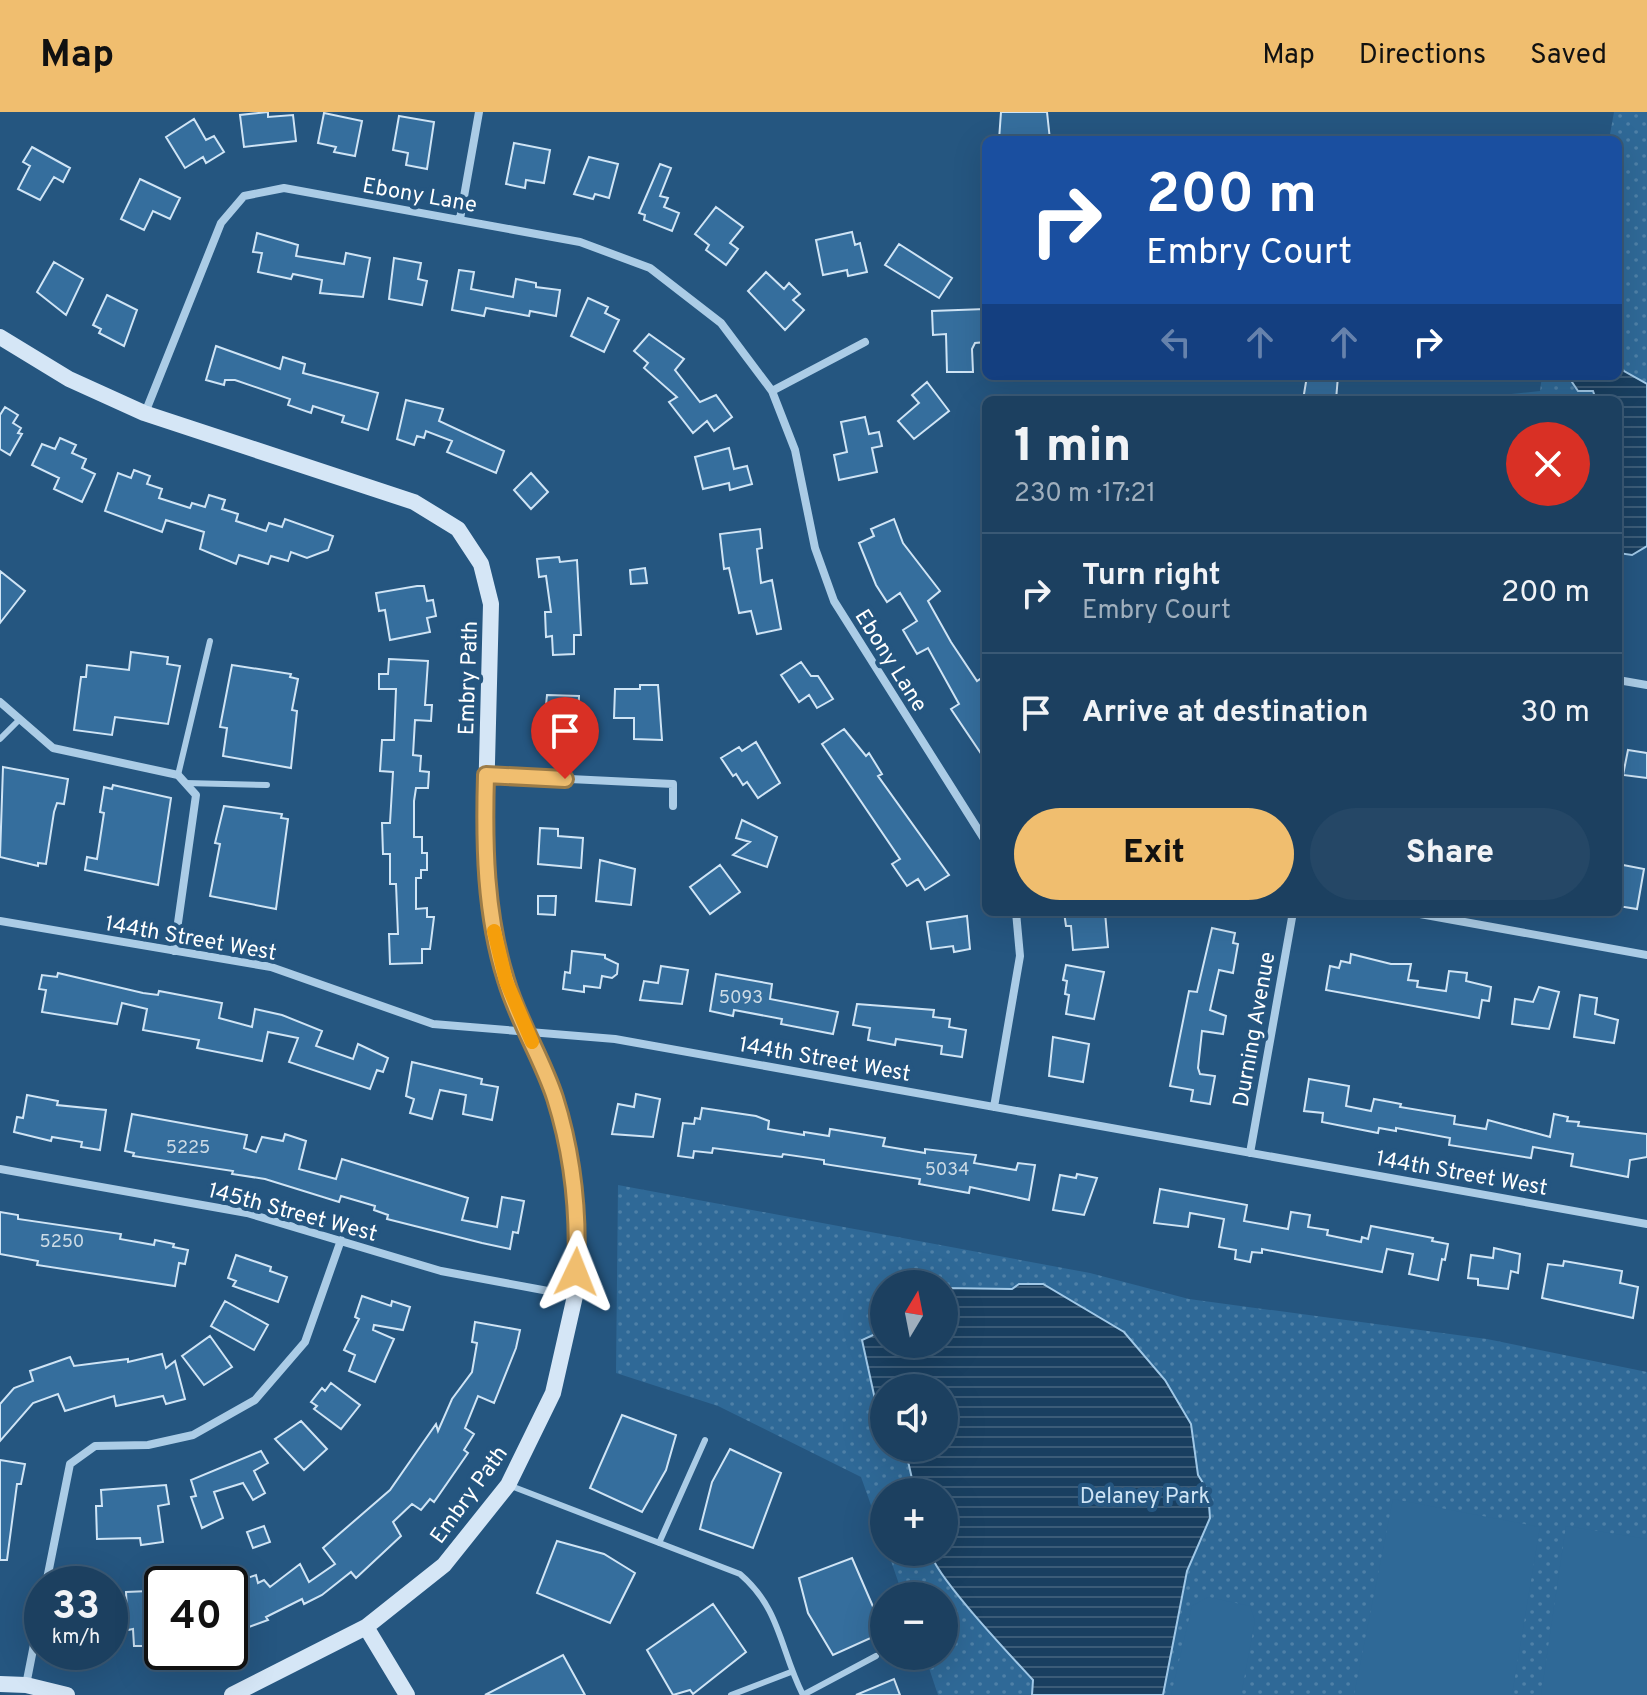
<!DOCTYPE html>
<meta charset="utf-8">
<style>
body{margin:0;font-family:Overpass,sans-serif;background:#254766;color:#f1f3f6;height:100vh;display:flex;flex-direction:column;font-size:30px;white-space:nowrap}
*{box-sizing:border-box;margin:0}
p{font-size:26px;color:#a0afbd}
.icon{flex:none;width:44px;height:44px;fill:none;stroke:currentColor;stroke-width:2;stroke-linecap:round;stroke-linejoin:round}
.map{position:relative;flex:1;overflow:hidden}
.drawer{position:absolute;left:982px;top:284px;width:640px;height:520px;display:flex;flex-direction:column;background:#1c4060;border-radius:12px;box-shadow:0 8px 32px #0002,0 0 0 2px #3a5975}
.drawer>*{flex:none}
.guide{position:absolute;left:982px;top:24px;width:640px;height:244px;border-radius:12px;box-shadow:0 8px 32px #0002,0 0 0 2px #3a5975;background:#1a4fa0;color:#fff;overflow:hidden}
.needle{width:52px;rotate:10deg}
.controls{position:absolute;left:870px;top:1158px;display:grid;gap:16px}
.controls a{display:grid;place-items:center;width:88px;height:88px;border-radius:50%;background:#1c4060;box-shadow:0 8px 32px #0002,0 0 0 2px #3a5975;font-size:40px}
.speed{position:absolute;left:24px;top:1454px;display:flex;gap:16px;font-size:40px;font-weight:700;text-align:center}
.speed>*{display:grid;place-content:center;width:104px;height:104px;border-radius:50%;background:#1c4060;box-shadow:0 8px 32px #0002,0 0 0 2px #3a5975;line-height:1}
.speed small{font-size:20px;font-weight:400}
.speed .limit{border:4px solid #111;border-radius:12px;background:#fff;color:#111}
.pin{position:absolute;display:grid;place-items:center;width:68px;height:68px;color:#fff;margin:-82px -34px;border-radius:50% 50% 50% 0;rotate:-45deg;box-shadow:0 0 8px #0007}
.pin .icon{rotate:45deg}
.me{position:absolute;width:88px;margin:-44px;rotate:2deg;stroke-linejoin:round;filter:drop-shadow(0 0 6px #0008)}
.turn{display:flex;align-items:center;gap:28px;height:168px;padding:0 32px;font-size:36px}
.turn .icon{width:104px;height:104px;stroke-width:2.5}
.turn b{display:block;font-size:56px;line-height:68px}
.lanes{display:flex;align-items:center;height:76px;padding:0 32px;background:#0003;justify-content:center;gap:40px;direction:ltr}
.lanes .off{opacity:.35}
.round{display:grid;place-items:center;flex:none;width:84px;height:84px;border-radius:42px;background:#254766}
.summary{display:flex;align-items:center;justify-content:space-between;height:136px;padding:0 32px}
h1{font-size:48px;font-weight:800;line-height:60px}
.action{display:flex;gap:16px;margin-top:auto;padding:16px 32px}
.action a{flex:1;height:92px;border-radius:48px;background:#f0be6f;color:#111;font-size:32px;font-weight:800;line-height:92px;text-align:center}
.action a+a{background:#254766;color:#f1f3f6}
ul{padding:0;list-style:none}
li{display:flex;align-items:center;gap:24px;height:120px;padding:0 32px;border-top:2px solid #3a5975}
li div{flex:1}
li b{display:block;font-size:30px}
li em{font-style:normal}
header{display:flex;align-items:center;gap:48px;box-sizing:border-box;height:112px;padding:0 40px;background:#f0be6f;color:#111}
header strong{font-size:38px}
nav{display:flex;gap:44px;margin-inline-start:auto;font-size:28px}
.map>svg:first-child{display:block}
.park{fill:url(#park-dots);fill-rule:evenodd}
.garden{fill:#2f6997}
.water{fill:url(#water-rules);stroke:#a0c8e7;stroke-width:2}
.building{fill:#356e9d;stroke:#cfe4f5;stroke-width:2}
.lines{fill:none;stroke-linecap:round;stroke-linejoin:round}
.lane{stroke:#abcce6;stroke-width:6}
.street{stroke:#abcce6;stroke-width:8}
.secondary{stroke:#d5e6f6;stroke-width:16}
.route-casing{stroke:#9c7c48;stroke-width:20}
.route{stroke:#f0be6f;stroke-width:14}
.slow{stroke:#f59e0b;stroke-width:14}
.labels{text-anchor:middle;stroke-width:8;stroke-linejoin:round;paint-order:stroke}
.number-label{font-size:18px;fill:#ccdbe6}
.street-label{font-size:22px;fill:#fff;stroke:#255680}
.park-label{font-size:22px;fill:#cfe4f5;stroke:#255680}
</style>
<header>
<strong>Map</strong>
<nav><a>Map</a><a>Directions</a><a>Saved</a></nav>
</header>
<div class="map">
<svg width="1647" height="1583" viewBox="0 0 1647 1583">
<defs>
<pattern id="park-dots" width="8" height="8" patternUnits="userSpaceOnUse" patternTransform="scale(2)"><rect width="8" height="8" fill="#2f6997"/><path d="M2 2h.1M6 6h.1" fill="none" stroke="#4e80a7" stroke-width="1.8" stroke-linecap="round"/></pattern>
<pattern id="water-rules" width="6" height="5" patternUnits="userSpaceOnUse" patternTransform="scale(2)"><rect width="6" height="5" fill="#193f60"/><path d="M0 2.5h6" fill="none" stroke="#3c5c78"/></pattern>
</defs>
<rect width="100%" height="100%" fill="#255680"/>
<path class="park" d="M1614,0H1647V332L1618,288H1453L1540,279L1542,264H1618V28H1609Z
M618,1073L1090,1161L1189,1187L1487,1227L1647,1260V1583H938L925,1544H944V1484H903L888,1440H944V1380H884V1430L861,1365L718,1294L616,1261ZM884,1172H944V1232H884ZM884,1276H944V1336H884Z"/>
<path class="garden" d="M1393,1387L1540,1415L1512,1583H1354Z
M1566,1414L1647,1427V1583H1541Z
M1208,1485L1250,1494L1255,1509L1241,1583H1171L1192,1494Z"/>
<path class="water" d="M1618,250L1624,259L1647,272V434L1632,443L1618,441V288H1596L1593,279H1578L1568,264H1618Z
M1019,1172H1043L1124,1220L1165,1268L1191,1312L1198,1363L1208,1379L1210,1406L1187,1459L1163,1583H1032L1033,1568C1012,1545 936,1465 930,1440H944V1380H915L905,1336H944V1276H884V1300L876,1292L862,1228L873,1223H884V1232H944V1176L1012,1177Z"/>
<path class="building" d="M268,0V5L293,3L296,29L244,35L240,3Z
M1001,0H1047L1050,28H999Z
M324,1L362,9L355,44L334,40L336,35L318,31Z
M399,4L434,10L427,57L406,53L408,41L393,38Z
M194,7L206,28L214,24L224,40L206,51L203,45L185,56L166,25Z
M514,31L550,38L544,71L526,68L525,76L506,72Z
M32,35L70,56L63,70L54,65L40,88L18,77L30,54L23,50Z
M589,45L618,52L609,86L595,82L593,87L574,82Z
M660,52L671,56L660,84L668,86L664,95L679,101L672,119L644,108L645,103L639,101Z
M140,67L180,86L170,107L153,99L144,118L121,107Z
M716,95L743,115L730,131L738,137L726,153L706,138L709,133L695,122Z
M852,120L855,133L860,131L867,160L848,164L847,158L823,163L816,128Z
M257,121L298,133L296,144L344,152L346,141L370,146L363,185L320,181L322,168L293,162L291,167L258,160L262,141L253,140Z
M899,132L952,166L939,186L885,153Z
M394,146L421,151L418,167L427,169L422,193L389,187Z
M54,150L83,167L66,203L37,180Z
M459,158L474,160L471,177L513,185L516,167L536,171V175L560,178L556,204L530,199L529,204L486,196L484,204L452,198Z
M766,160L784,177L789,171L800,182L793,188L804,198L785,218L748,179Z
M107,183L137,198L124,234L99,221L101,217L93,213Z
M588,186L608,195L605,201L619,208L604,240L571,224Z
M985,197L986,230L975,231L972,237L973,260H947L946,222L933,223L932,199Z
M649,222L684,247L675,258L700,290L716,283L732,305L714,319L707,309L693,321L669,290L677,285L644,256L648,251L634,239Z
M216,234L280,257L283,245L305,252L303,261L378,281L368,318L342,310L344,304L313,294L311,301L288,293L290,287L235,268H225L224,273L206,268Z
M1307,264H1338L1336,288H1303Z
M927,270L949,299L914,327L898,309L919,291L912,283Z
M406,288L443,297L439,309L504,339L496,361L447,340L452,329L426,319L424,326L417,324L414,333L397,327Z
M5,295L18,303L13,311L21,316L18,321L22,322L10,343L0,337V303Z
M865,305L869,322L879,320L882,334L872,336L877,360L839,368L834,343L847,340L841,310Z
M60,326L76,333L72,341L86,347L82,356L95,362L82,390L54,377L59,366L32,353L42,332L55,337Z
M729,336L734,357L747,354L752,372L730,378L729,371L703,377L695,345Z
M134,358L150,364L147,372L162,377L159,386L190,396L192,391L205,395L209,383L225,388L222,397L238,402L236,409L266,419L269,411L282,415L285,407L333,424L328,438L307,446L291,440L288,449L271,444L268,452L239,443L236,452L200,437L204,420L166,408L162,420L105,399L118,361L131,366Z
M531,361L548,380L531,397L514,378Z
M894,407L903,431L940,479L928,489L951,530L977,569L986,563V649L951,597L959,592L928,536L917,542L903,518L917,509L900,481L887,490L876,473L859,431L874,424L871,417Z
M760,417L762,436L757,437L761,471L772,468L781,517L757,522L751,499L739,501L729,456L724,457L720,422Z
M559,445L560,450L577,448L581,523H574V542L553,543L552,524L546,525L545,500H551L546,464L539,465L537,447Z
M645,456L647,471L631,472L630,458Z
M0,459L25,479L0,511Z
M417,474H424L427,489L433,488L436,504L427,506L430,520L390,528L385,498L379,499L376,481Z
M131,540L168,545L167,552L180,554L168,612L115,605L112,623L74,618L81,565H86L87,553L129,558Z
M389,547L428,549L425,593H432L431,609L415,608L413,643L421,644L420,659L429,660L428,676H416L414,689V725H422V741H427V758H421V766H416V797L427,796V805H434L430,837H422V851L390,852L389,822H398L396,772H390V742H383L382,711H390L393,660L380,659L382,628H394L396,577H379V562H388Z
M801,550L811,564H818L833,587L817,596L809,583L799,590L781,563Z
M232,553L291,562L290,565L298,567L292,598L297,599L291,656L223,644L227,616L220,615Z
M640,573H658L662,628L634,627V606H614L615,577H640Z
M547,583L579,584L578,617H571V623H543Z
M844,617L866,644L869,641L882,662L878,664L949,763L925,778L918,767L907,774L892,752L900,747L822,632Z
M756,630L780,671L758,686L747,670L743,673L736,662L733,664L721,646L739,635L742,639Z
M1628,638L1647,641V666L1623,663Z
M3,655L68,667L64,692L57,691L54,700L46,752L38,751V754L0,745Z
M113,673L171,686L158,773L85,758L87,745L97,747L104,701L100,700L104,675L112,677Z
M224,694L282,702L281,706L288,707L276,797L210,784L220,732L215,731Z
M742,708L777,725L767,755L733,743L750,730L736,726Z
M540,716L558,717V724L583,726L581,756L538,752Z
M600,748L635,757L631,793L596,789Z
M1618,752L1644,757L1637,797L1618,794Z
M720,753L740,780L710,802L690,775Z
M538,784H556L555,803L538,802Z
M1064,800H1105L1108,835L1073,838L1071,814H1066Z
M967,804L970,837L954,840L953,834L931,837L927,810Z
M1212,816L1235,821L1233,831L1238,832L1233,861L1219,858L1210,898L1226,904L1223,922L1202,919L1198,956L1200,962L1215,964L1210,992L1191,989L1193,978L1170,974L1189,879L1197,880Z
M572,839L605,843V846L618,852L617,862L612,866L602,864L600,876L584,874V880L563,877L565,860L570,861Z
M1351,842L1391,852H1411L1408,868L1418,869L1417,875L1446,879L1449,859L1467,861L1466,869L1491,875L1489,889L1482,888L1479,906L1326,878L1330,854L1339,856L1341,849L1350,851Z
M1066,853L1104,860L1094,907L1066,902L1069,883L1065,882L1067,869L1063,868Z
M661,854L688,858L682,892L640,888L644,869L658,871Z
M58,861L143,881L158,883L159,879L222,891L219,906L252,915L255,897L282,903L322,919L316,934L353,947L358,932L388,946L383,960L377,958L370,977L289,950L298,926L268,920L262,949L197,936L199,928L143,918L147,897L122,891L117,912L42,900L46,878L39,877L42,863L57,865Z
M716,862L772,872L770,887L838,900L833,922L781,912L782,907L734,898L733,904L710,899Z
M1539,875L1559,880L1549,917L1512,912L1515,887L1533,890Z
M1580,883L1597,886L1595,902L1618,908L1614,931L1574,925Z
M857,892L934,898L933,905L950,907L949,915L966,918L962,945L941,942L942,934L896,927L895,933L868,928L870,916L853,913Z
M1053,925L1089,932L1083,970L1049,964Z
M412,950L482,967L481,972L498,975L492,1008L463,1002L466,983L440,978L432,1007L410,1001L414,987L406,984Z
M1309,967L1349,974L1346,994L1371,999L1374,987L1401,992L1400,995L1455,1004L1454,1012L1486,1017L1488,1008L1550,1025L1554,1002L1568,1005L1567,1009L1579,1010L1578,1014L1647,1022V1045L1630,1048L1628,1065L1571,1054L1573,1042L1533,1035L1531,1046L1449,1033L1450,1026L1396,1016V1019L1379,1016L1378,1021L1322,1010L1323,1001L1304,999Z
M636,982L660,987L653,1025L612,1022L618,992L634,995Z
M27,983L58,989L57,993L106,998L100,1038L81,1035L82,1030L52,1025L51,1029L14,1020L17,1005L23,1006Z
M702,996L756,1004L769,1009L768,1017L804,1023V1020L829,1024L830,1017L885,1026L883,1034L925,1041V1037L976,1043L974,1051L1016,1058L1018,1051L1035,1053L1029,1088L970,1075L969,1081L919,1072L920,1067L824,1052V1048L783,1042L782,1045L713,1036L712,1041L694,1039L693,1046L678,1044L683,1011L694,1012L695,1006L700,1007Z
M132,1002L247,1023L244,1036L256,1040L262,1025L283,1029L285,1022L306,1029L299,1057L336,1067L342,1047L468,1086L462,1108L497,1115L502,1085L524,1089L518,1121L513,1120L510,1137L482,1131L387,1107L388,1103L374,1098L375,1094L341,1084L339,1090L265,1067L232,1062L233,1059L133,1044L134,1041L125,1039Z
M1077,1062L1097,1066L1084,1103L1053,1098L1060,1063L1076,1066Z
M1160,1077L1247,1093L1244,1109L1288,1117L1291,1100L1310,1103L1308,1115L1328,1118L1327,1123L1361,1130L1362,1125L1368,1127L1371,1114L1433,1126L1432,1129L1448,1132L1445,1148L1442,1147L1438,1168L1409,1162L1413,1142L1387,1137L1382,1160L1262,1137V1141L1252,1140L1250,1150L1235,1147L1236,1138L1219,1135L1224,1107L1190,1101L1188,1115L1154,1111Z
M0,1100L18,1103V1107L121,1122L120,1127L154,1133L155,1128L174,1132L173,1135L188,1138L185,1152L179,1151L175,1174L37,1153L38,1149L0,1142Z
M1494,1136L1520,1142L1518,1161L1511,1159L1508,1177L1478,1173V1167L1468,1166L1471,1143L1493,1146Z
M236,1143L271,1155L270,1159L287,1165L278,1190L233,1174L236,1169L228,1166Z
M1564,1149L1622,1159L1620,1171L1638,1175L1633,1206L1542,1186L1548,1152L1563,1154Z
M362,1184L391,1194L392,1189L410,1195L403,1218L374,1213L373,1218L394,1227L375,1270L349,1259L355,1243L344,1238L359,1207L355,1205Z
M225,1189L268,1213L254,1238L211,1214Z
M475,1210L520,1218L516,1236L494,1291L478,1284L465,1316L474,1322L464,1338L468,1341L434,1390L430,1387L421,1398L412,1392L393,1410L401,1424L356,1466L351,1460L322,1483L304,1492L302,1487L266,1505L268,1508L249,1515L246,1507L232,1512L230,1472L256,1463L258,1471L264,1468L270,1475L300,1452L309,1470L335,1452L323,1436L390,1378L436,1312L438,1319L452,1287L472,1260L477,1231L472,1230Z
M210,1224L232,1255L204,1273L182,1244Z
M162,1242L166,1256L175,1249L185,1287L166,1292L163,1284L116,1294L114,1284L65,1299L58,1282L33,1291L0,1329V1292L14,1276L33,1269L30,1259L70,1245L74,1254L128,1247V1250Z
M331,1271L360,1293L341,1317L314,1297L317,1294L311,1290L322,1276L325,1279Z
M622,1303L676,1323L666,1358L642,1400L590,1376Z
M301,1309L327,1337L304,1358L275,1327Z
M730,1337L781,1361L753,1436L700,1417L712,1370Z
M261,1339L268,1351L254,1359L265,1381L253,1388L243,1371L214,1380L223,1406L202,1416L191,1385L196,1384L191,1368Z
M0,1348L25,1352L21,1372H17L7,1448H0Z
M166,1373L169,1392L158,1394L163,1430L141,1433L140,1426L97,1427L96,1394H102L101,1378Z
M264,1414L270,1430L253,1436L247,1420Z
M557,1429L604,1442L635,1461L610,1511L537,1481Z
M852,1446L884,1520L833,1543L808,1501L799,1466Z
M149,1479L150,1514H160L161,1534H134L133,1517L128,1518L126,1480Z
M713,1492L746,1540L693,1582L690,1578L673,1583L647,1538Z
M563,1543L585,1583H485L528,1561Z
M894,1567L900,1583H856Z"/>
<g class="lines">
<path class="lane" d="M0,627L20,607
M178,663L210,529
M185,671L267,673
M511,1374L740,1462C781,1497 780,1538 803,1583
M659,1431L705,1328
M731,1583L791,1560
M803,1583L876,1544"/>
<path class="street" d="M460,107L479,0
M772,279L865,230
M1386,288H1396
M145,301L221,111L244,84L284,76L580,130L650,156L721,211L772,279L795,338L815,436L834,489L986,730
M1618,568L1647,573
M0,590L53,636L178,663L196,683L174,839
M486,663L673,672V694
M1409,800L1647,843
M0,809L271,855L433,912L615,927L1647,1112
M994,995L1020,844L1016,800
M1250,1041L1293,800
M0,1057L247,1101L441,1159L575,1184
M46,1472L70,1352L95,1334L148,1333L193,1323L255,1288L305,1230L341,1128
M26,1573L42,1492"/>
<path class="secondary" d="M0,225L69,267L144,301L414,390L458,417L481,452L491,492L485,730L490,799L506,869L555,986L570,1048L578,1111L575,1184L553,1281L508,1373L444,1453L366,1515L232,1583
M366,1515L407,1583
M0,1572L26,1573L67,1583"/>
</g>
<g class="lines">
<defs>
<path id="route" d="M565,667L486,663C484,732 485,802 506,868C518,909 542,946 555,986C573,1043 579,1101 576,1160"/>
</defs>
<use href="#route" class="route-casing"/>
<use href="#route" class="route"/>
<path class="slow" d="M494,819L506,869L532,930"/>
</g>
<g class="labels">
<g class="number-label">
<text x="741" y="891">5093</text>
<text x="188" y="1041">5225</text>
<text x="947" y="1063">5034</text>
<text x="62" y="1135">5250</text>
</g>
<g class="street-label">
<text transform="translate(420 82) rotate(10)" y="8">Ebony Lane</text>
<text transform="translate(892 548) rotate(58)" y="8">Ebony Lane</text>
<text transform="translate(467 566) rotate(-88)" y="8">Embry Path</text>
<text transform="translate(191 825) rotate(10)" y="8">144th Street West</text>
<text transform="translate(1253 917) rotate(-80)" y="8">Durning Avenue</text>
<text transform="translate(825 946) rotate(10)" y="8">144th Street West</text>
<text transform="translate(1462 1060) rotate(10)" y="8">144th Street West</text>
<text transform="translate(293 1099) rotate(15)" y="8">145th Street West</text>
<text transform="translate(468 1382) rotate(-54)" y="8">Embry Path</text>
</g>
<g class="park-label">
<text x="1145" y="1391">Delaney Park</text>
</g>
</g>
</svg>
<div class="controls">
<a><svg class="needle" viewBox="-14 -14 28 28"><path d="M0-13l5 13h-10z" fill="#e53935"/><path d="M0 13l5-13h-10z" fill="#a0afbd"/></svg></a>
<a><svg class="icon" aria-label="sound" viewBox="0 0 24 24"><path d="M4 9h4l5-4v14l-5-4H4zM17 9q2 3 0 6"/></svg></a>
<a>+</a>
<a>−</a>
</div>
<div class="speed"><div>33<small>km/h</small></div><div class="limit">40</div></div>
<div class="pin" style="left:565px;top:667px;background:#d93025"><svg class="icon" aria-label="arrive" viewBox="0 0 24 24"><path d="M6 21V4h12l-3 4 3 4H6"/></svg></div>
<svg class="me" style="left:576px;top:1160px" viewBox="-20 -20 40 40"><path d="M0-17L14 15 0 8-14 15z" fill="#f0be6f" stroke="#fff" stroke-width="4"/></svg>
<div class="guide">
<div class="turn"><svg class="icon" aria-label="right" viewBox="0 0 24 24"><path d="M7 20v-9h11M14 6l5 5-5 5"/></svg><div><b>200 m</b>Embry Court</div></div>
<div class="lanes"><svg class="icon off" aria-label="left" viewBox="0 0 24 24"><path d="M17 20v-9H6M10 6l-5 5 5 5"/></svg><svg class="icon off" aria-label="ahead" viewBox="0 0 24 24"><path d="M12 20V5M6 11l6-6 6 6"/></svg><svg class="icon off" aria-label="ahead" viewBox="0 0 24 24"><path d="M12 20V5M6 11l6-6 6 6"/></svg><svg class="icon" aria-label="right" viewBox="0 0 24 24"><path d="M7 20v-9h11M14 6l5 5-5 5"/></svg></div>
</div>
<section class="drawer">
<div class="summary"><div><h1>1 min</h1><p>230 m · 17:21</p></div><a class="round" style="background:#d93025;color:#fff"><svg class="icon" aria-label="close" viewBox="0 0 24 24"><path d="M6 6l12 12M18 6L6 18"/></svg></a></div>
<ul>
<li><svg class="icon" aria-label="right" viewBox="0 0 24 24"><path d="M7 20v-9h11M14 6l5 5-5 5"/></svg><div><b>Turn right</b><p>Embry Court</p></div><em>200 m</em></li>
<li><svg class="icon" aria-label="arrive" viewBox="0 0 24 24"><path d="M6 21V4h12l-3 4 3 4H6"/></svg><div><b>Arrive at destination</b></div><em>30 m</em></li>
</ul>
<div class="action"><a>Exit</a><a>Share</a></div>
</section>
</div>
